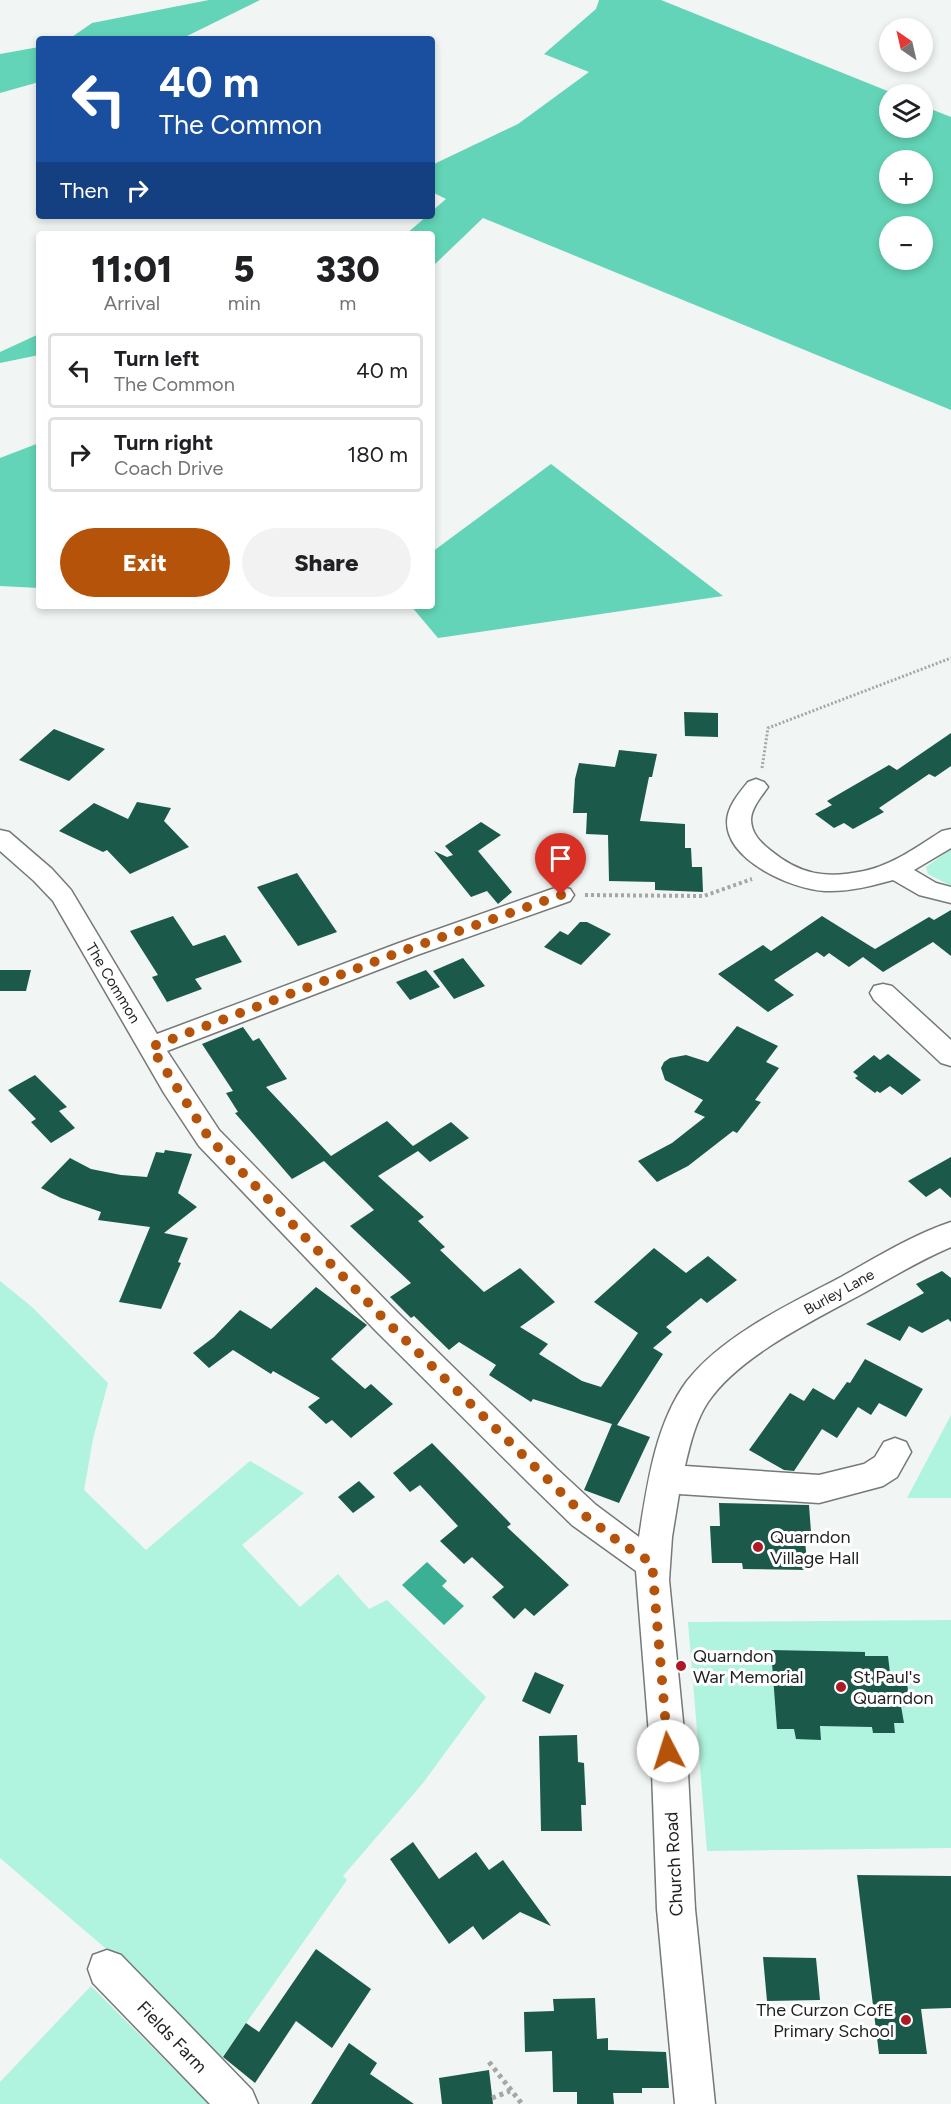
<!DOCTYPE html>
<meta charset="utf-8">
<style>
body{margin:0;font-family:Figtree,sans-serif;background:#f2f2f2;color:#202124;height:100vh;display:flex;flex-direction:column;font-size:22px;white-space:nowrap}
*{box-sizing:border-box;margin:0}
p{font-size:20px;color:#757577}
.icon{flex:none;width:33px;height:33px;fill:none;stroke:currentColor;stroke-width:2;stroke-linecap:round;stroke-linejoin:round}
.map{position:relative;flex:1;overflow:hidden}
.details{position:absolute;left:36px;top:231px;width:399px;height:378px;display:flex;flex-direction:column;background:#fff;border-radius:6px;box-shadow:0 3px 9px #0003}
.details>*{flex:none}
.guide{position:absolute;left:36px;top:36px;width:399px;height:183px;border-radius:6px;box-shadow:0 3px 9px #0003;background:#1a4fa0;color:#fff;overflow:hidden}
.needle{width:39px;rotate:326deg}
.buttons{position:absolute;left:879px;top:18px;display:grid;gap:12px}
.buttons a{display:grid;place-items:center;width:54px;height:54px;border-radius:50%;background:#fff;box-shadow:0 3px 9px #0003;font-size:30px}
.pin{position:absolute;display:grid;place-items:center;width:51px;height:51px;color:#fff;margin:-62px -26px;border-radius:50% 50% 50% 0;rotate:-45deg;box-shadow:0 0 6px #0007}
.pin .icon{rotate:45deg}
.me{position:absolute;width:66px;margin:-33px;rotate:355deg;stroke-linejoin:round;filter:drop-shadow(0 0 4px #0008)}
.turn{display:flex;align-items:center;gap:21px;height:126px;padding:0 24px;font-size:27px}
.turn .icon{width:78px;height:78px;stroke-width:2.5}
.turn b{display:block;font-size:42px;line-height:51px}
.then{display:flex;align-items:center;height:57px;padding:0 24px;background:#0003;gap:12px;font-size:22px}
.eta{display:flex;justify-content:space-evenly;align-items:center;height:102px;text-align:center}
.eta b{font-size:36px;font-weight:800;line-height:42px}
.primary-button{display:flex;gap:12px;margin-top:auto;padding:12px 24px}
.primary-button a{flex:1;height:69px;border-radius:36px;background:#b45309;color:#fff;font-size:24px;font-weight:800;line-height:69px;text-align:center}
.primary-button a+a{background:#f2f2f2;color:#202124}
ul{padding:0;list-style:none}
li{display:flex;align-items:center;gap:18px;height:75px;margin:0 12px 9px;padding:0 12px;border:3px solid #e0e0e0;border-radius:6px}
li div{flex:1}
li b{display:block;font-size:22px}
li em{font-style:normal}
.map>svg:first-child{display:block}
.green{fill:#b0f3df}
.forest{fill:#63d4b7;fill-rule:evenodd}
.water{fill:#3bb095}
.building{fill:#1b594a}
.lines{fill:none;stroke-linecap:round;stroke-linejoin:round}
.minor-casing{stroke:#757978;stroke-width:3}
.path-far2{stroke:#a4a7a6;stroke-width:3;stroke-dasharray:2 2;stroke-linecap:butt}
.path-far1{stroke:#a4a7a6;stroke-width:4;stroke-dasharray:3 3;stroke-linecap:butt}
.path{stroke:#a4a7a6;stroke-width:5;stroke-dasharray:4 4;stroke-linecap:butt}
.minor{fill:#fff;fill-rule:evenodd}
.route{stroke:#b45309;stroke-width:10;stroke-dasharray:0 18}
.poi-dot{fill:#ad1925;stroke:#fff;stroke-width:2}
.labels{text-anchor:middle;stroke-width:6;stroke-linejoin:round;paint-order:stroke}
.street-label{font-size:15px;fill:#1f2120;stroke:#fff}
.near-poi-label{font-size:18px;fill:#1f2120;stroke:#fff;text-anchor:start}
.near-street-label{font-size:18px;fill:#1f2120;stroke:#fff}
</style>
<div class="map">
<svg width="951" height="2104" viewBox="0 0 951 2104">
<rect width="100%" height="100%" fill="#f1f5f4"/>
<path class="green" d="M951,849V886L928,874L926,867Z
M0,1281L32,1307L108,1383L93,1439L84,1490L146,1550L250,1461L304,1493L242,1545L300,1607L338,1574L369,1609L387,1600L486,1697L423,1783L343,1876L347,1880L218,2063L118,1959L0,1858Z
M951,1415V1498H907Z
M951,1620V1848L707,1851L688,1622Z
M91,1986L209,2104H0V2082Z"/>
<path class="forest" d="M209,0H260L181,39H69L92,23Z
M599,0H661L895,94H890V128H922L923,106L951,117V410L483,218L432,267V234H406L427,216H432V211L446,199L432,192V165L518,124L589,72L544,54L596,9ZM922,160V194H890V160ZM922,226V260H890V226Z
M39,47V82L0,93V54Z
M39,334V355L0,363V352Z
M39,443V588L0,586V458Z
M551,464L723,596L438,638L411,606H432V552Z"/>
<path class="water" d="M427,1562L447,1581L442,1586L464,1606L444,1625L402,1585Z"/>
<path class="building" d="M684,712L718,713V737L685,736Z
M54,729L105,749L69,781L19,760Z
M951,733V766L935,777L929,774L879,808L884,812L853,829L844,823L834,828L815,814L832,805L827,801L889,765L897,770Z
M619,750L657,754L652,777H649L640,821L685,824V848H691L692,867H702L703,892L655,890V882L609,881L608,835L586,834L587,813H573L575,779L579,763L615,767Z
M137,802L171,808L164,821L189,847L130,874L107,850L103,852L59,831L94,803L128,819Z
M481,822L501,835L478,851L512,892L498,904L487,891L471,897L434,851L447,857L453,855L445,846Z
M297,873L337,932L298,946L257,887Z
M951,910V956L933,942L883,972L863,957L849,967L829,953L824,957L817,952L774,980L794,995L768,1012L718,974L763,945L771,951L822,916L875,949L870,952L929,917L934,920Z
M173,916L193,946L225,935L242,962L195,979L202,989L167,1002L152,977L158,975L130,931Z
M580,922H587L611,934L581,965L544,947L560,931L568,935Z
M463,958L485,986L454,999L433,971Z
M0,970H31L26,991H0Z
M426,970L440,987L410,1000L396,982Z
M737,1026L778,1046L766,1062L779,1068L755,1100L761,1102L737,1133L733,1131L688,1166L657,1182L638,1161L672,1143L705,1117L694,1112L703,1100L665,1080L661,1068L664,1062L670,1058L686,1055L708,1062Z
M243,1027L253,1041L259,1038L287,1079L266,1087L331,1156L387,1121L413,1146L451,1122L469,1138L430,1162L418,1151L378,1176L424,1217L418,1221L445,1247L440,1250L484,1292L520,1268L555,1302L520,1327L548,1344L539,1354L582,1381L601,1387L638,1333L594,1302L654,1248L686,1273L708,1256L737,1280L707,1303L701,1298L666,1327L672,1332L653,1348L663,1354L617,1425L650,1437L619,1503L584,1490L612,1424L533,1399L531,1402L489,1375L496,1365L459,1342L449,1350L414,1316L411,1318L390,1297L411,1283L350,1226L374,1210L324,1161L292,1179L235,1113L238,1112L226,1093L233,1091L202,1044Z
M888,1054L921,1080L902,1095L890,1086L880,1093L877,1091L875,1093L855,1078L858,1076L853,1072L874,1055L880,1060Z
M35,1075L67,1107L59,1111L75,1128L51,1143L31,1122L36,1119L8,1090Z
M165,1150L192,1154L178,1193L197,1207L164,1233L188,1238L178,1262L181,1263L161,1309L119,1302L150,1227L98,1220L101,1212L61,1198L41,1188L70,1158L91,1169L121,1175L147,1177L156,1152L164,1153Z
M951,1157V1198L940,1188L926,1197L908,1181Z
M942,1271L951,1278V1322L948,1319L922,1333L909,1326L900,1341L866,1324L924,1293L916,1284Z
M316,1287L367,1325L331,1359L365,1389L371,1384L393,1404L351,1438L332,1420L326,1424L308,1407L320,1398L273,1371L271,1374L233,1350L209,1368L193,1353L214,1337L240,1310L271,1329Z
M865,1359L923,1389L906,1417L879,1403L871,1415L858,1407L837,1438L822,1429L794,1471L784,1470L749,1450L790,1393L804,1401L813,1388L834,1400L847,1382L850,1383Z
M432,1443L511,1524L507,1527L569,1585L534,1616L525,1608L514,1619L492,1597L504,1587L472,1557L464,1564L440,1541L458,1526L420,1485L410,1492L393,1473Z
M359,1481L375,1497L353,1513L338,1497Z
M719,1503L809,1505L811,1532H804L808,1570L743,1569L742,1563H712L710,1526H720Z
M771,1650L865,1652V1656H888L890,1673L906,1674L910,1707L901,1706L904,1723H894L895,1733H873L872,1727L820,1726L821,1740L796,1739L794,1729H777Z
M535,1672L564,1685L550,1714L522,1701Z
M577,1735L578,1762L584,1763L586,1805H581L582,1831H541L539,1736Z
M413,1842L439,1879L476,1852L489,1870L503,1860L551,1926L520,1912L483,1940L473,1926L449,1944L390,1859Z
M857,1875L951,1876V2008L921,2009L927,2054H879Z
M316,1949L371,1989L332,2048L296,2021L255,2083L223,2057L246,2023L259,2032Z
M763,1957L816,1958L820,2000L767,2001Z
M595,1998L597,2039L608,2038V2050L666,2052L669,2088H642V2093H613L614,2104H577V2092H553L552,2051L525,2052L524,2012L554,2011L553,1999Z
M349,2043L377,2063L370,2074L414,2104H311Z
M489,2070L493,2104H442L439,2078Z"/>
<g class="lines">
<defs>
<path id="minor" d="M756,779L764,782L768,787C761,797 752,807 751,819C751,833 760,842 770,850C800,875 826,879 864,871C893,865 918,846 942,831L951,829V848L914,870L936,883L951,887V903L919,895L893,880C871,886 849,892 825,891C792,889 727,861 727,822C727,807 739,793 748,782Z
M0,830L9,832L52,869L71,890L157,1034L399,943L552,889L561,887L570,889L574,895L570,901L417,955L167,1051L219,1130L397,1312L556,1468L596,1505L639,1537C647,1486 655,1424 687,1381C723,1335 790,1304 841,1277C877,1257 912,1235 951,1222V1247C920,1260 891,1278 862,1294C814,1320 739,1356 708,1402C696,1420 690,1444 685,1466L819,1475L864,1464L875,1457L884,1442L895,1438L906,1442L911,1452L897,1477L883,1486L819,1503L679,1494L672,1537L669,1580L688,1772L695,1909L715,2104H675L657,1909L652,1772L636,1571L572,1525L534,1488L375,1330L199,1146L164,1093L53,901L34,881L0,851Z
M883,984L892,986L951,1040V1066L941,1063L874,1000L870,993L874,986Z
M107,1950L121,1955L252,2090L258,2104H210L93,1983L88,1969L93,1955Z"/>
</defs>
<use href="#minor" class="minor-casing"/>
<path class="path-far2" d="M762,768L768,728L951,658"/>
<path class="path-far1" d="M585,895L704,896L752,879"/>
<path class="path" d="M489,2062L522,2104
M492,2098L510,2091"/>
<use href="#minor" class="minor"/>
</g>
<g class="lines">
<path class="route" d="M561,895L408,949L151,1047L209,1138L386,1321L584,1515L619,1542L652,1563L668,1751"/>
</g>
<g class="poi-dot">
<circle cx="758" cy="1547" r="6"/>
<circle cx="681" cy="1666" r="6"/>
<circle cx="841" cy="1687" r="6"/>
<circle cx="906" cy="2020" r="6"/>
</g>
<g class="labels">
<g class="street-label">
<text transform="translate(113 983) rotate(59)" y="5">The Common</text>
<text transform="translate(839 1292) rotate(-29)" y="5">Burley Lane</text>
</g>
<g class="near-poi-label">
<text x="770" y="1543">Quarndon<tspan x="770" dy="21">Village Hall</tspan></text>
<text x="693" y="1662">Quarndon<tspan x="693" dy="21">War Memorial</tspan></text>
<text x="853" y="1683">St Paul's<tspan x="853" dy="21">Quarndon</tspan></text>
<text x="894" y="2016" text-anchor="end">The Curzon CofE<tspan x="894" dy="21">Primary School</tspan></text>
</g>
<g class="near-street-label">
<text transform="translate(674 1864) rotate(-93)" y="6">Church Road</text>
<text transform="translate(172 2037) rotate(46)" y="6">Fields Farm</text>
</g>
</g>
</svg>
<div class="buttons">
<a><svg class="needle" viewBox="-14 -14 28 28"><path d="M0-13l5 13h-10z" fill="#e53935"/><path d="M0 13l5-13h-10z" fill="#757577"/></svg></a>
<a><svg class="icon" aria-label="layers" viewBox="0 0 24 24"><path d="M12 4l9 5-9 5-9-5zM3 14l9 5 9-5"/></svg></a>
<a>+</a>
<a>−</a>
</div>
<div class="pin" style="left:561px;top:895px;background:#d93025"><svg class="icon" aria-label="arrive" viewBox="0 0 24 24"><path d="M6 21V4h12l-3 4 3 4H6"/></svg></div>
<svg class="me" style="left:668px;top:1751px" viewBox="-20 -20 40 40"><circle r="19" fill="#fff"/><path d="M0-13L10 11 0 6-10 11z" fill="#b45309"/></svg>
<div class="guide">
<div class="turn"><svg class="icon" aria-label="left" viewBox="0 0 24 24"><path d="M17 20v-9H6M10 6l-5 5 5 5"/></svg><div><b>40 m</b>The Common</div></div>
<div class="then">Then<svg class="icon" aria-label="right" viewBox="0 0 24 24"><path d="M7 20v-9h11M14 6l5 5-5 5"/></svg></div>
</div>
<section class="details">
<div class="eta">
<div><b>11:01</b><p>Arrival</p></div>
<div><b>5</b><p>min</p></div>
<div><b>330</b><p>m</p></div>
</div>
<ul>
<li><svg class="icon" aria-label="left" viewBox="0 0 24 24"><path d="M17 20v-9H6M10 6l-5 5 5 5"/></svg><div><b>Turn left</b><p>The Common</p></div><em>40 m</em></li>
<li><svg class="icon" aria-label="right" viewBox="0 0 24 24"><path d="M7 20v-9h11M14 6l5 5-5 5"/></svg><div><b>Turn right</b><p>Coach Drive</p></div><em>180 m</em></li>
</ul>
<div class="primary-button"><a>Exit</a><a>Share</a></div>
</section>
</div>
